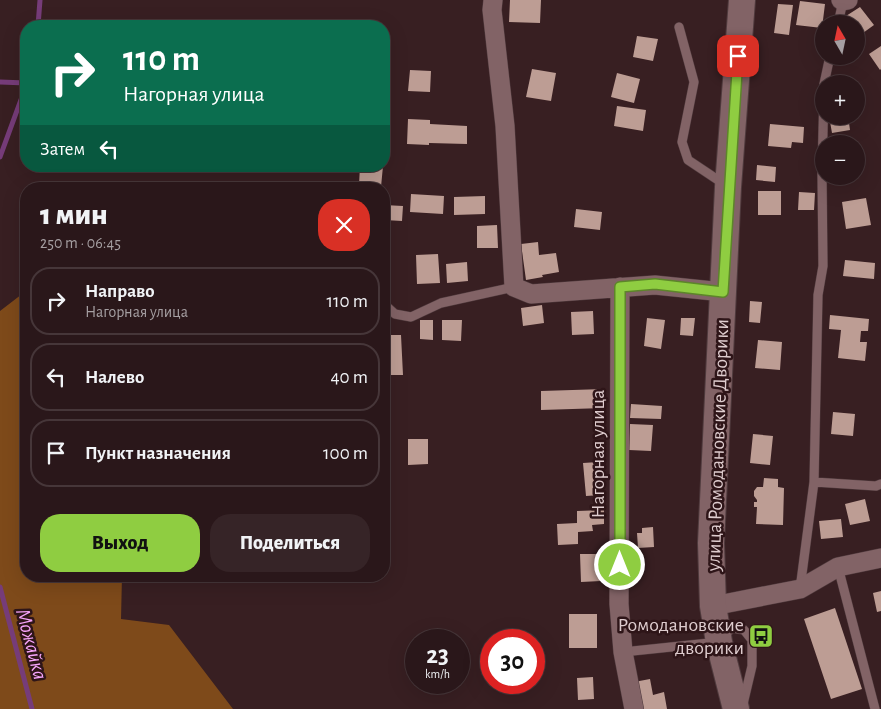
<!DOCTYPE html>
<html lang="ru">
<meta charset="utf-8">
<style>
body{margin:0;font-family:"Alegreya Sans",sans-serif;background:#362427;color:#f1f3f6;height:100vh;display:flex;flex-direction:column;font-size:19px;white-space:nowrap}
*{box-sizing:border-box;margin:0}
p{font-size:16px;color:#a59fa2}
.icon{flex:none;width:28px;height:28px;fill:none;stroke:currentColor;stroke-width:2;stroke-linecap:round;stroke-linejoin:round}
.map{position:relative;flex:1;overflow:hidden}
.panel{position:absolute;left:20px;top:182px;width:370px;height:400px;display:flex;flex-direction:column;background:#2a171a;border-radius:20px;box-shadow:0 5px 20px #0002,0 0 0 1px #463639}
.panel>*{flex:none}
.hud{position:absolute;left:20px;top:20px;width:370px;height:152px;border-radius:20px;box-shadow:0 5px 20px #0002,0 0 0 1px #463639;background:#0b6e4f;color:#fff;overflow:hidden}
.needle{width:32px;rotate:351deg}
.buttons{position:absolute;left:815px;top:15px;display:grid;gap:10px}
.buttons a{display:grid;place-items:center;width:50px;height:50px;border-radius:50%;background:#2a171a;box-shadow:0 5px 20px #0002,0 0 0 1px #463639;font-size:25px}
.speed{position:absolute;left:405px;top:629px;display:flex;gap:10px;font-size:25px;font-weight:700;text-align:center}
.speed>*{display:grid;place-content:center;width:65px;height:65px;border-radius:50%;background:#2a171a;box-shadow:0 5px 20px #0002,0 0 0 1px #463639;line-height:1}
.speed small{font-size:12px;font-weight:400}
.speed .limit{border:8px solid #d22;background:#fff;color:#111}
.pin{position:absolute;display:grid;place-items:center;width:42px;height:42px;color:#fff;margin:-21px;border-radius:10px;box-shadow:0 2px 8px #0006}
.me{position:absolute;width:55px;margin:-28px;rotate:0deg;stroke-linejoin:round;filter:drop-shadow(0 0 4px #0008)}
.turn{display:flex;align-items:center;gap:18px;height:105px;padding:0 20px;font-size:22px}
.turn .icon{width:65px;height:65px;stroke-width:2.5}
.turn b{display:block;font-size:35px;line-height:42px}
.then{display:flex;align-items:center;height:48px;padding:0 20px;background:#0003;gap:10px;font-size:19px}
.round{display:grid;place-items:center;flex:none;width:52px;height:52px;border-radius:20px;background:#362427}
.summary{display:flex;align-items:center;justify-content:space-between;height:85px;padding:0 20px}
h1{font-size:30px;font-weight:800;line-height:38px}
.action{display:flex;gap:10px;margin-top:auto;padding:10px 20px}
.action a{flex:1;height:58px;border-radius:20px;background:#8fcd41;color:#111;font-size:20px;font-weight:800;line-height:58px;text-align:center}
.action a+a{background:#362427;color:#f1f3f6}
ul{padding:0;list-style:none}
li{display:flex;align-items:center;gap:15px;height:68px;margin:0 10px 8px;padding:0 10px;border:2px solid #463639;border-radius:20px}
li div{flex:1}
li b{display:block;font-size:19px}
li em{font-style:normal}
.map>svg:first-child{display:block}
.forest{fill:#7e4a1a}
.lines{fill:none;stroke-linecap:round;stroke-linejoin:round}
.stream{stroke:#763c79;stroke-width:5}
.building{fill:#bd9d94}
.lane-casing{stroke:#503b3e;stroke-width:10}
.street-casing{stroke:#503b3e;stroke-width:20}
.secondary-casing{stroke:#503b3e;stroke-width:28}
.lane{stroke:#826366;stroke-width:9}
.street{stroke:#826366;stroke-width:19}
.secondary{stroke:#826366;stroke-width:26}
.route-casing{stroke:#5d852a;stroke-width:12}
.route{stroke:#8fcd41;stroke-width:9}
.labels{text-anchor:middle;stroke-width:5;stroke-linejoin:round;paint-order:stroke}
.street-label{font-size:20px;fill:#deccce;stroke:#2e1518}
.poi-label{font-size:20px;fill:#deccce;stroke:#2e1518;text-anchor:end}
.water-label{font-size:21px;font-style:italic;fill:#f6a4fa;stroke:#2e1518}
</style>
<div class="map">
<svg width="881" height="709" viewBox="0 0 881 709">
<rect width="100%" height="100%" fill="#381f22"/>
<path class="forest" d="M26,291V576H122L121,619L169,625L233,709H0V311Z"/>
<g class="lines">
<path class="stream" d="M38,26L40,0
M0,82L26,83
M0,157L26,86
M0,587L32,709"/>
</g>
<path class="building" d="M510,0H541L540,23L509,22Z
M800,1L825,4L822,28L796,25Z
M778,4L793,5L789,35L774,33Z
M860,7L874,25L856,38V24H848L846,16Z
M637,36L658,39L653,61L633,57Z
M881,46V69L880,70L869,54Z
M532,69L556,73L551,101L526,97Z
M410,70L431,71L430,92L408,91Z
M617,73L640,79L634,103L611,97Z
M617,106L646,110L643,131L614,126Z
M829,116H848L850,130L832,133Z
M408,119L430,120V124L467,126V144L429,143V145L407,144Z
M770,124L804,127L803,143L792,142L791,148L768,146Z
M757,165L776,167L775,182L756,180Z
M360,166H383L381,187L359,185Z
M758,191H781V215H758Z
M799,192L815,193L814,210H798Z
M411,194L444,196L443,214L410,212Z
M485,196V214L454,215V197Z
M866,198L871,225L846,229L842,202Z
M384,205L403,206L402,221L384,220Z
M576,209L602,212L600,230L574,227Z
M497,225L498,248H477V226Z
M538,242L539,255L556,253L559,272L542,275L543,277L526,280L521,244Z
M438,254L440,283L417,284L416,255Z
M845,260L875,263L874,279L843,276Z
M467,262L468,281L447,283L446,264Z
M750,301L762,302L760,323L749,322Z
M542,305L544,323L523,326L521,308Z
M593,311L594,334L572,335L571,312Z
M830,315L869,319L868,331H861L860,342H867L865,361L838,358L841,330L829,329Z
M647,318L665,320L661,349L644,346Z
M681,318H695L693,336L680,335Z
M420,320H433V340L420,339Z
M442,320H462L461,341L442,340Z
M385,335H401L403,375H386Z
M758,340L782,342L780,370L755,368Z
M604,389V408L541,410V391Z
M631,404L662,406L661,419L630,418Z
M833,412L855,414L853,436L831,434Z
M630,424L653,425L651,451L629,450Z
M753,434L773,436L770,465L750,463Z
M408,439H428V464L408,465Z
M598,462L601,495L586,496L583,463Z
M764,478L778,479V487L784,488L783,525L756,524L757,507H754V502H757V500L754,496V491L757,487H763Z
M865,499L870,521L850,525L845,504Z
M604,510V524L592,525L593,531L578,532V544L558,545L557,524L577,523V511Z
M841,519L843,537L821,539L819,521Z
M653,527L654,547L638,548L637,533H642V528Z
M580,554H600L601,581L581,582Z
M881,591V611L877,612L873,593Z
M835,608L862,689L831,699L804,619Z
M569,614H597V648H569Z
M593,677L594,699L578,700L577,678Z
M650,679L653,695L664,692L667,709H639L634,682Z"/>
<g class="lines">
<defs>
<path id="lane" d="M838,24L843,1
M679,27L694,82L682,142L688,160L724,184
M824,84L830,56
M384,304L395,314L411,317L441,303L514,287
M814,482L876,486L881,484
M838,567L875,709
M800,589L814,482L818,295L823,266L822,174L824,89
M623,652L719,642L724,634L733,628L744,630L752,640V666L743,704"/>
<path id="street" d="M493,0L492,10L505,126L514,287L531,294L655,285L723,292
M841,0L843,1L848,0
M620,287L619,604L623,652L634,709
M713,606L800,589L838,567L881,558"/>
<path id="secondary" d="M736,709L719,642L713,606L711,543L728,187L742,0"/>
</defs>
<use href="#lane" class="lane-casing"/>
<use href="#street" class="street-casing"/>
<use href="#secondary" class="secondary-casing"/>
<use href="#lane" class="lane"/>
<use href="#street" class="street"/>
<use href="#secondary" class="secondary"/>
</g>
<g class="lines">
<defs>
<path id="route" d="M620,565V287L655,284L723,292L738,56"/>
</defs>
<use href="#route" class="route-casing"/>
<use href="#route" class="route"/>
</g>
<defs>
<symbol id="bus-square" viewBox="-11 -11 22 22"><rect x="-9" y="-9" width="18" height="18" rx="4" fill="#8fcd41" stroke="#2e1518"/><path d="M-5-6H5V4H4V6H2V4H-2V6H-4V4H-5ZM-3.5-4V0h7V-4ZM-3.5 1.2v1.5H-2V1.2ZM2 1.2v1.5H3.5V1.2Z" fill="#111"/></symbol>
</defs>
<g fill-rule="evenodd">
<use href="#bus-square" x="747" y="622" width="28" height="28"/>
</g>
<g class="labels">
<g class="street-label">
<text transform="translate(717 445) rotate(-88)" y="7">улица Ромодановские Дворики</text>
<text transform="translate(597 454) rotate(-90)" y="7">Нагорная улица</text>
</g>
<g class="poi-label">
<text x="744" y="631">Ромодановские<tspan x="744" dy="23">дворики</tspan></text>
</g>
<g class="water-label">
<text transform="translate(32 644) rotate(75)" y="7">Можайка</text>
</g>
</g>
</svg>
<div class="buttons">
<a><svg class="needle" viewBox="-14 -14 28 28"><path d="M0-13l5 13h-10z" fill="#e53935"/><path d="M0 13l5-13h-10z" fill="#a59fa2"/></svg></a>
<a>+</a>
<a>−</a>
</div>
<div class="speed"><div>23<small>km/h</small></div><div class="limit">30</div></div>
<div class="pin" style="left:738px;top:56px;background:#d93025"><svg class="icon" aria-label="arrive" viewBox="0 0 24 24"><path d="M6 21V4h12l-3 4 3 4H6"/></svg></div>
<svg class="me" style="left:620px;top:565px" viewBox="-20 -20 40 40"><circle r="17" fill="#8fcd41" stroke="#fff" stroke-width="3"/><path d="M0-11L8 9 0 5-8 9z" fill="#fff"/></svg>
<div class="hud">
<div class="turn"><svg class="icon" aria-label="right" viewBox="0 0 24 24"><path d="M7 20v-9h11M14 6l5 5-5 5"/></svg><div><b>110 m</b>Нагорная улица</div></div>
<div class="then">Затем<svg class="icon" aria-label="left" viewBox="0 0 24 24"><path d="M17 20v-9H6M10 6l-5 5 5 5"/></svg></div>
</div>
<section class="panel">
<div class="summary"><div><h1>1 мин</h1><p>250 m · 06:45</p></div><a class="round" style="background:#d93025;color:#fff"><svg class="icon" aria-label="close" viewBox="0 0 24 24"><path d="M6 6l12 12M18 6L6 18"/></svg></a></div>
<ul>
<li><svg class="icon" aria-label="right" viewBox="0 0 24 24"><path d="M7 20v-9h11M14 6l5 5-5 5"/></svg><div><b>Направо</b><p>Нагорная улица</p></div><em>110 m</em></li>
<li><svg class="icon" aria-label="left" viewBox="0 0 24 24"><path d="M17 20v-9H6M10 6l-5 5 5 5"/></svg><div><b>Налево</b></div><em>40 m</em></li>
<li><svg class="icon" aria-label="arrive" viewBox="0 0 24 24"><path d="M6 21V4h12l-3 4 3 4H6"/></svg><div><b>Пункт назначения</b></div><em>100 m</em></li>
</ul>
<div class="action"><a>Выход</a><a>Поделиться</a></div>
</section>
</div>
